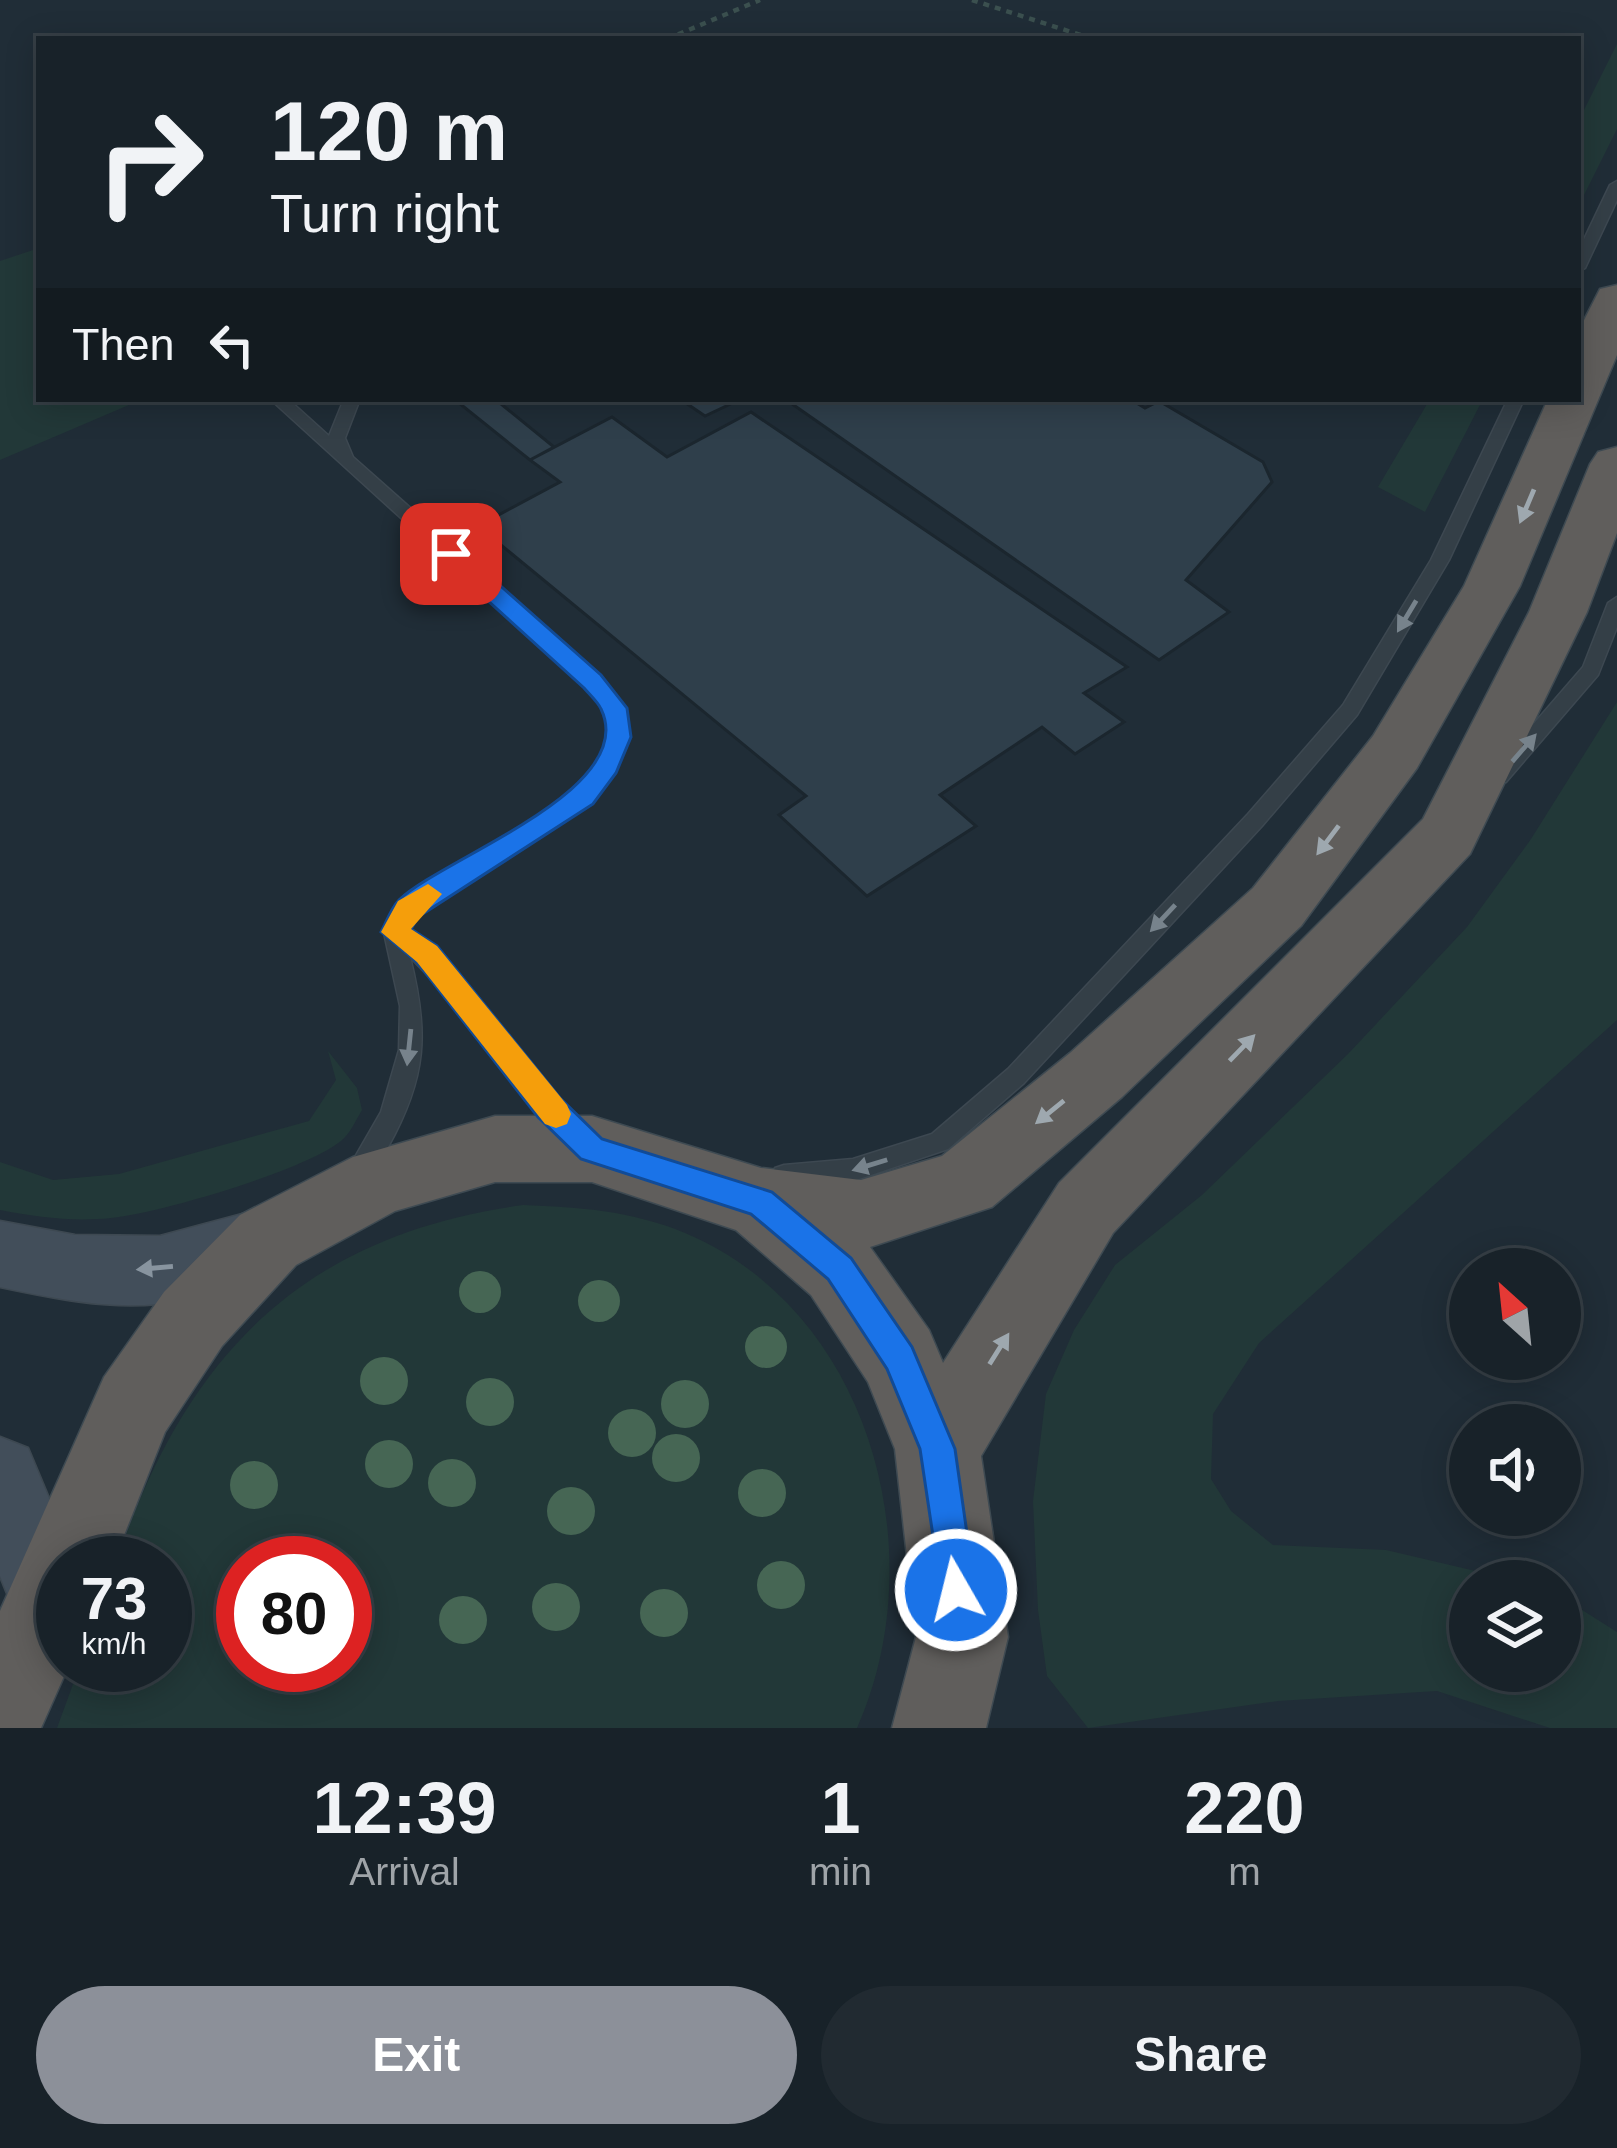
<!DOCTYPE html>
<style>
body{margin:0;font-family:Arial,sans-serif;background:#212a31;color:#f1f3f6;height:100vh;display:flex;flex-direction:column;font-size:45px;white-space:nowrap}
*{box-sizing:border-box;margin:0}
p{font-size:39px;color:#9fa4a8}
.icon{flex:none;width:66px;height:66px;fill:none;stroke:currentColor;stroke-width:2;stroke-linecap:round;stroke-linejoin:round}
.map{position:relative;height:1728px;overflow:hidden}
.details{display:flex;flex-direction:column;background:#182229;flex:1}
.details>*{flex:none}
.guide{position:absolute;left:36px;top:36px;width:1545px;height:366px;border-radius:0px;box-shadow:0 6px 30px #0003,0 0 0 3px #363f46;background:#182229;color:#f1f3f6;overflow:hidden}
.needle{width:78px;rotate:333deg}
.fabs{position:absolute;left:1449px;top:1248px;display:grid;gap:24px}
.fabs a{display:grid;place-items:center;width:132px;height:132px;border-radius:50%;background:#182229;box-shadow:0 6px 30px #0003,0 0 0 3px #363f46;font-size:60px}
.speed{position:absolute;left:36px;top:1536px;display:flex;gap:24px;font-size:60px;font-weight:700;text-align:center}
.speed>*{display:grid;place-content:center;width:156px;height:156px;border-radius:50%;background:#182229;box-shadow:0 6px 30px #0003,0 0 0 3px #363f46;line-height:1}
.speed small{font-size:30px;font-weight:400}
.speed .limit{border:18px solid #d22;background:#fff;color:#111}
.pin{position:absolute;display:grid;place-items:center;width:102px;height:102px;color:#fff;margin:-51px;border-radius:24px;box-shadow:0 6px 18px #0006}
.me{position:absolute;width:132px;margin:-66px;rotate:352deg;stroke-linejoin:round;filter:drop-shadow(0 0 9px #0008)}
.turn{display:flex;align-items:center;gap:42px;height:252px;padding:0 36px;font-size:54px}
.turn .icon{width:156px;height:156px;stroke-width:2.5}
.turn b{display:block;font-size:84px;line-height:102px}
.then{display:flex;align-items:center;height:114px;padding:0 36px;background:#0003;gap:24px;font-size:45px}
.eta{display:flex;justify-content:space-evenly;align-items:center;height:204px;text-align:center}
.eta b{font-size:72px;font-weight:600;line-height:84px}
.action{display:flex;gap:24px;margin-top:auto;padding:24px 36px}
.action a{flex:1;height:138px;border-radius:72px;background:#8c9099;color:#fff;font-size:48px;font-weight:600;line-height:138px;text-align:center}
.action a+a{background:#212a31;color:#f1f3f6}
.map>svg:first-child{display:block}
.green{fill:#223838;fill-rule:evenodd}
.building{fill:#2f3f4b;stroke:#1b262e;stroke-width:3}
.lines{fill:none;stroke-linecap:round;stroke-linejoin:round}
.service-casing{stroke:#3d4851;stroke-width:3}
.secondary-casing{stroke:#3d4851;stroke-width:3}
.trunk-casing{stroke:#3e4a52;stroke-width:3}
.path{stroke:#3b504f;stroke-width:4.5;stroke-dasharray:6 6;stroke-linecap:butt}
.service{fill:#343f47;fill-rule:evenodd}
.secondary{fill:#424e5a;fill-rule:evenodd}
.trunk{fill:#605e5c;fill-rule:evenodd}
.tree{fill:#466654}
.oneway{fill:#9ea8af}
.oneway2{fill:#77838c}
.oneway3{fill:#88949f}
.route{fill:#1a73e8;stroke:#114b97;stroke-width:3}
.slow{fill:#f59e0b}
</style>
<div class="map">
<svg width="1617" height="1728" viewBox="0 0 1617 1728">
<rect width="100%" height="100%" fill="#202d37"/>
<path class="green" d="M1617,44V129L1578,207V122Z
M39,248V399H143L0,460V261Z
M1430,399H1483L1425,512L1378,487Z
M1617,702V1020L1259,1343L1213,1414L1211,1479L1231,1511L1273,1545L1386,1550L1518,1581H1470V1671H1560V1596L1617,1632V1728H1550L1437,1691L1278,1701L1088,1728L1047,1676L1038,1610L1033,1501L1046,1394L1074,1330L1115,1265L1202,1195L1348,1054L1467,927L1531,839Z
M328,1051L357,1088L362,1110C356,1120 350,1134 341,1141C303,1171 161,1213 111,1218C73,1222 37,1217 0,1210V1162L53,1180L119,1174L309,1121L336,1080Z
M523,1205C579,1207 633,1211 685,1233C871,1311 935,1553 857,1728H57L80,1665H165V1563H116C185,1356 302,1235 523,1205ZM243,1563H345V1665H243Z"/>
<path class="building" d="M454,399H495L554,447L530,460Z
M680,399H741L705,416Z
M785,399H1130L1145,408L1159,401L1263,462L1272,482L1186,580L1229,612L1159,660Z
M751,412L1127,667L1084,693L1124,722L1075,754L1042,727L940,795L976,826L867,896L779,815L806,796L478,526L560,482L530,460L612,417L667,457Z"/>
<g class="lines">
<defs>
<path id="service" d="M1617,181V200L1585,268L1578,272V252L1610,185Z
M270,399H288L329,436L344,399H360L345,438L353,457L600,676L625,708L628,737L614,771L590,802L416,915L410,932C480,987 526,1065 587,1129L591,1136L587,1143L579,1146L571,1143L461,1010L410,957C429,1032 427,1077 388,1147C380,1160 373,1176 359,1182L350,1179L347,1171L381,1112L399,1050L400,1006L384,933L400,903L576,792L598,763L608,737L605,710L586,686Z
M1508,399H1524L1449,560L1357,715L1262,826L1024,1083L948,1149L853,1181L784,1187L775,1184L772,1176L775,1168L784,1165L853,1159L932,1134L1008,1069L1248,814L1343,705L1431,560Z
M1617,597V627L1598,675L1506,782H1492L1489,777L1492,772L1583,667L1608,603Z"/>
<path id="secondary" d="M268,1207L293,1217L304,1240L293,1263C252,1279 202,1299 158,1304C105,1309 52,1298 0,1287V1221L75,1235L160,1236Z
M0,1437L28,1448L76,1563H63V1640L52,1645L23,1633L0,1576Z"/>
<path id="trunk" d="M1617,285V355L1520,586L1417,768L1301,926L1122,1097L992,1207L870,1247L929,1330L943,1363L1059,1183L1423,819L1529,612L1590,464L1598,452L1617,447V533L1587,612L1470,854L1113,1233L981,1456L1008,1637L986,1728H892L916,1637L895,1449L868,1382L811,1295L736,1230L592,1182H495L395,1211L296,1265L222,1346L165,1432L113,1563H63V1665H69L41,1728H0V1611L104,1377L164,1292L240,1215L353,1157L495,1116H592L761,1168L861,1180L942,1156L1070,1053L1253,888L1373,736L1464,586L1548,399H1578V332L1600,289Z"/>
</defs>
<use href="#service" class="service-casing"/>
<use href="#secondary" class="secondary-casing"/>
<use href="#trunk" class="trunk-casing"/>
<path class="path" d="M972,0L1093,39
M667,39L760,0"/>
<use href="#service" class="service"/>
<use href="#secondary" class="secondary"/>
<use href="#trunk" class="trunk"/>
</g>
<g class="tree">
<circle cx="480" cy="1292" r="21"/>
<circle cx="599" cy="1301" r="21"/>
<circle cx="766" cy="1347" r="21"/>
<circle cx="384" cy="1381" r="24"/>
<circle cx="490" cy="1402" r="24"/>
<circle cx="685" cy="1404" r="24"/>
<circle cx="632" cy="1433" r="24"/>
<circle cx="676" cy="1458" r="24"/>
<circle cx="389" cy="1464" r="24"/>
<circle cx="452" cy="1483" r="24"/>
<circle cx="254" cy="1485" r="24"/>
<circle cx="762" cy="1493" r="24"/>
<circle cx="571" cy="1511" r="24"/>
<circle cx="781" cy="1585" r="24"/>
<circle cx="556" cy="1607" r="24"/>
<circle cx="664" cy="1613" r="24"/>
<circle cx="463" cy="1620" r="24"/>
</g>
<defs><path id="oneway-solid" d="M-6-.8H1V-3.2L6.5 0L1 3.2V.8H-6Z" transform="scale(3)"/></defs>
<g class="oneway">
<use href="#oneway-solid" transform="translate(1527 506) rotate(113)"/>
<use href="#oneway-solid" transform="translate(1328 840) rotate(127)"/>
<use href="#oneway-solid" transform="translate(1242 1048) rotate(-46)"/>
<use href="#oneway-solid" transform="translate(1050 1112) rotate(141)"/>
<use href="#oneway-solid" transform="translate(999 1349) rotate(-58)"/>
</g>
<g class="oneway2">
<use href="#oneway-solid" transform="translate(1407 616) rotate(121)"/>
<use href="#oneway-solid" transform="translate(1524 748) rotate(-49)"/>
<use href="#oneway-solid" transform="translate(1163 918) rotate(133)"/>
<use href="#oneway-solid" transform="translate(409 1047) rotate(96)"/>
<use href="#oneway-solid" transform="translate(870 1165) rotate(163)"/>
</g>
<use class="oneway3" href="#oneway-solid" transform="translate(155 1268) rotate(175)"/>
<path class="route" d="M451,547L459,549L601,675L627,708L631,737L616,773L593,804L418,917L411,929L437,946L560,1098L602,1139L772,1192L851,1258L912,1347L955,1449L975,1590L969,1603L956,1608L943,1603L920,1449L887,1369L828,1279L751,1214L581,1159L538,1117L417,962L381,932C386,923 391,908 399,900C442,858 640,790 601,709C598,702 589,694 584,688L443,560L439,554Z"/>
<path class="slow" d="M428,884L442,894L411,929L437,946L567,1105L571,1114L567,1124L556,1128L545,1124L417,962L381,932L398,901Z"/>
</svg>
<div class="fabs">
<a><svg class="needle" viewBox="-14 -14 28 28"><path d="M0-13l5 13h-10z" fill="#e53935"/><path d="M0 13l5-13h-10z" fill="#9fa4a8"/></svg></a>
<a><svg class="icon" aria-label="sound" viewBox="0 0 24 24"><path d="M4 9h4l5-4v14l-5-4H4zM17 9q2 3 0 6"/></svg></a>
<a><svg class="icon" aria-label="layers" viewBox="0 0 24 24"><path d="M12 4l9 5-9 5-9-5zM3 14l9 5 9-5"/></svg></a>
</div>
<div class="speed"><div>73<small>km/h</small></div><div class="limit">80</div></div>
<div class="pin" style="left:451px;top:554px;background:#d93025"><svg class="icon" aria-label="arrive" viewBox="0 0 24 24"><path d="M6 21V4h12l-3 4 3 4H6"/></svg></div>
<svg class="me" style="left:956px;top:1590px" viewBox="-20 -20 40 40"><circle r="17" fill="#1a73e8" stroke="#fff" stroke-width="3"/><path d="M0-11L8 9 0 5-8 9z" fill="#fff"/></svg>
<div class="guide">
<div class="turn"><svg class="icon" aria-label="right" viewBox="0 0 24 24"><path d="M7 20v-9h11M14 6l5 5-5 5"/></svg><div><b>120 m</b>Turn right</div></div>
<div class="then">Then<svg class="icon" aria-label="left" viewBox="0 0 24 24"><path d="M17 20v-9H6M10 6l-5 5 5 5"/></svg></div>
</div>
</div>
<section class="details">
<div class="eta">
<div><b>12:39</b><p>Arrival</p></div>
<div><b>1</b><p>min</p></div>
<div><b>220</b><p>m</p></div>
</div>
<div class="action"><a>Exit</a><a>Share</a></div>
</section>
